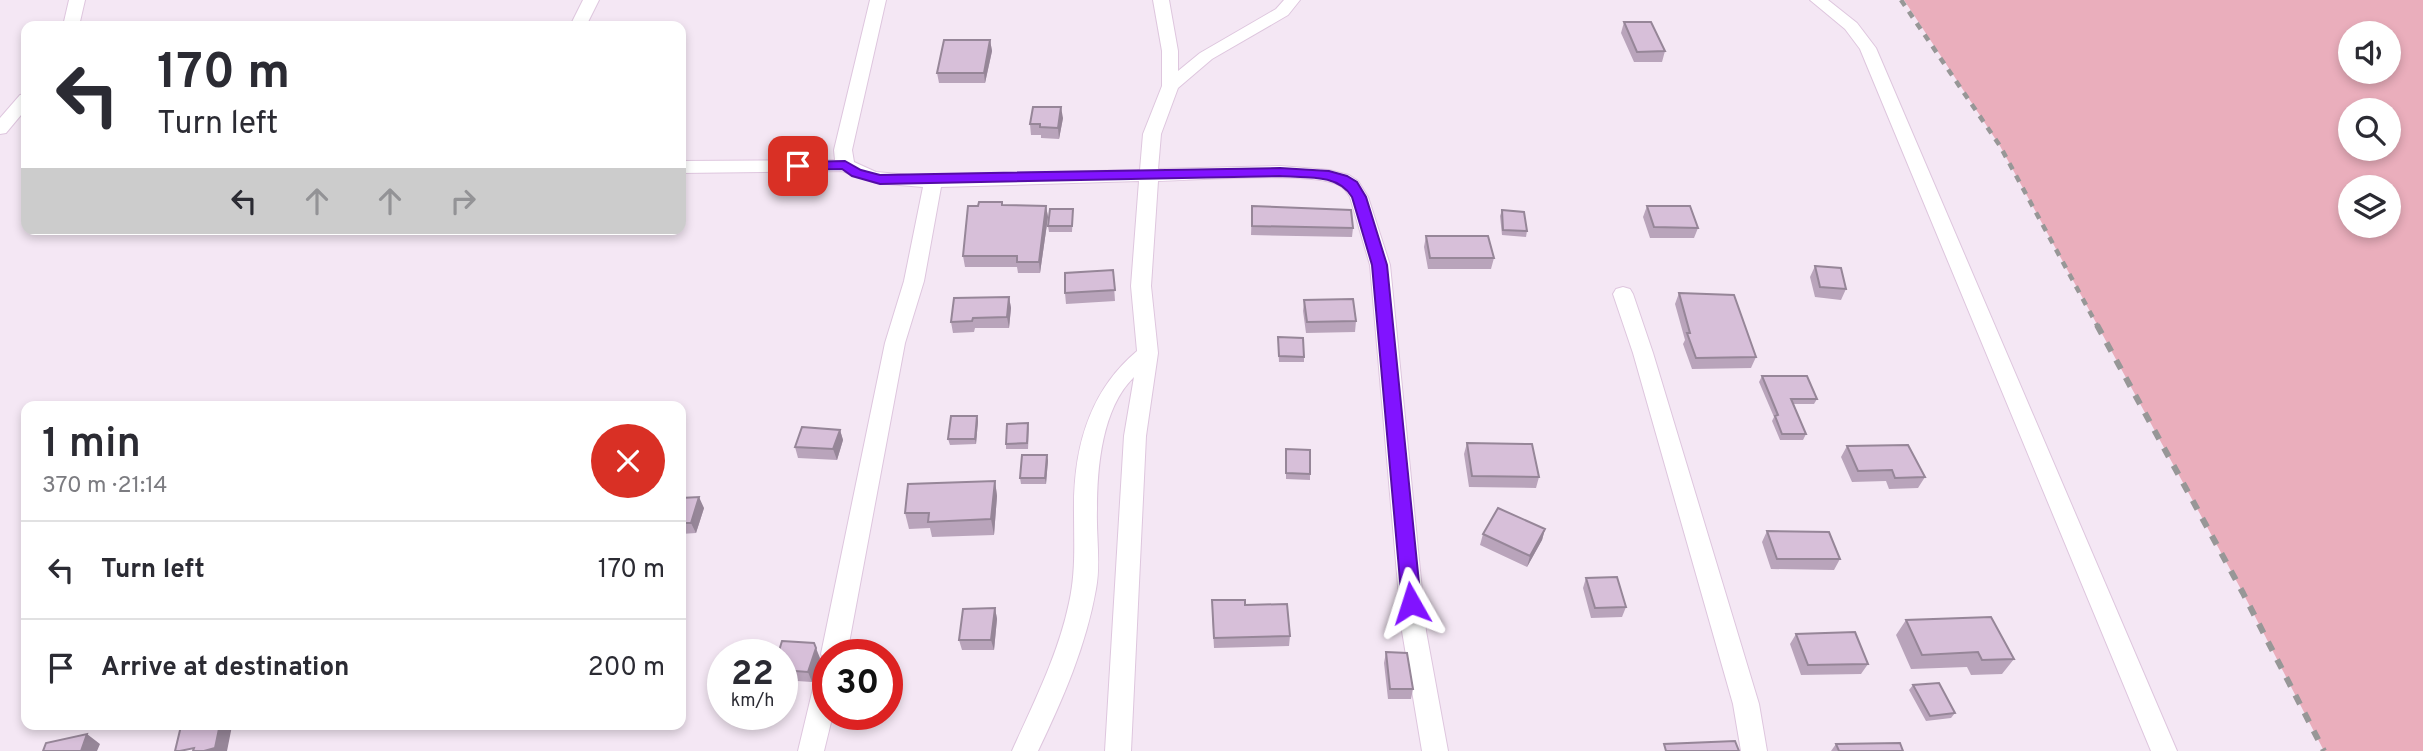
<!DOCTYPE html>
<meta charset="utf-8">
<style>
body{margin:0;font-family:Overpass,sans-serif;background:#f2f2f3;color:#2b2b33;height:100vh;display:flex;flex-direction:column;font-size:26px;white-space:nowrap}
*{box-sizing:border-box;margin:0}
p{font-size:23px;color:#7c7c81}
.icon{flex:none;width:38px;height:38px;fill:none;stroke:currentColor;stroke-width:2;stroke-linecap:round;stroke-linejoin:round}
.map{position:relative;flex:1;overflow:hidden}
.panel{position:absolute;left:21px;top:401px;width:665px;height:329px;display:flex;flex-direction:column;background:#fff;border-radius:14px;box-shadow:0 4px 10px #0003}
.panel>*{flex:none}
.top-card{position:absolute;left:21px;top:21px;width:665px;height:214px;border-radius:14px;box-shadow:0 4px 10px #0003;background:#fff;color:#2b2b33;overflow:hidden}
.tools{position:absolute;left:2338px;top:21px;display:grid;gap:14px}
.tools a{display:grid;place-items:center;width:63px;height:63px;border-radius:50%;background:#fff;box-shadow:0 4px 10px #0003;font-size:35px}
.speed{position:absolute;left:707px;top:639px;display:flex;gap:14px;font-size:35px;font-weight:700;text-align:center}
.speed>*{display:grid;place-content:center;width:91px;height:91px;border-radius:50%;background:#fff;box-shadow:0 4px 10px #0003;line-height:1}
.speed small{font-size:18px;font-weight:400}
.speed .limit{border:10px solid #d22;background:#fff;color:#111}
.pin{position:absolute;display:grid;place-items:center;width:60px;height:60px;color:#fff;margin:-30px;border-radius:14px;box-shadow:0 4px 10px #0006}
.me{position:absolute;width:77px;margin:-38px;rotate:354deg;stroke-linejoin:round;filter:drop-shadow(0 0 5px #0008)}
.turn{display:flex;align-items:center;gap:24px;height:147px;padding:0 21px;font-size:32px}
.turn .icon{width:91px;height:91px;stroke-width:2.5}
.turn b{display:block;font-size:49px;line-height:60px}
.lanes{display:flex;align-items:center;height:66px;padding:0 21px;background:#0003;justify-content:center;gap:35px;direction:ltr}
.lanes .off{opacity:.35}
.round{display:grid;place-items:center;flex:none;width:74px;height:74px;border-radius:37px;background:#f2f2f3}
.head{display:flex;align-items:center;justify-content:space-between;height:119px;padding:0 21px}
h1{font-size:42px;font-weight:600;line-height:52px}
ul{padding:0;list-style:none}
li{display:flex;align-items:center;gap:21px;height:98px;padding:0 21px;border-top:2px solid #e1e1e2}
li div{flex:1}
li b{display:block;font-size:26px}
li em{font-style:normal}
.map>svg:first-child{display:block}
.green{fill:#eaaebc;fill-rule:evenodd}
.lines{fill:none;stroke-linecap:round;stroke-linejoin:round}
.minor-casing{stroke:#dec6de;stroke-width:2}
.minor{fill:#fff;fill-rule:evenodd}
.rail-far1{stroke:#979797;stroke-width:4.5;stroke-dasharray:7 7;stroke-linecap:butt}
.rail{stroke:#979797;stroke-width:6;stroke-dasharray:10 10;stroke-linecap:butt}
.wall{fill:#b9a4bb}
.shaded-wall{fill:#968698}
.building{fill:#d7bfd9;stroke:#968698;stroke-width:2}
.route{fill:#8113ff;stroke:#540ca6;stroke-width:2}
</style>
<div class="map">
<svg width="2423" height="751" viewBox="0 0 2423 751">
<rect width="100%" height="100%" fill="#f4e7f4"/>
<path class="green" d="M1904,0H2423V751H2324L2243,593L2000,146ZM2350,33H2389V72H2350ZM2350,110H2389V149H2350ZM2350,187H2389V226H2350Z"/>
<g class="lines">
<defs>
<path id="minor" d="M69,0H85L79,26H63Z
M583,0H599L586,26H570Z
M870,0H886L852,150L854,162L876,172L910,175L1140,170L1143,134L1162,86V51L1153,0H1169L1178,51V71L1200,53L1276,9L1284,0H1300L1288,15L1212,59L1178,88L1161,134L1158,169L1280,166L1329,170L1349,175L1358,181L1368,197L1390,265L1426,631L1448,751H1422L1402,631L1370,265L1350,197C1347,192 1345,188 1339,185C1312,171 1194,180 1158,181L1151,286L1158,353L1146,436L1131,751H1105L1124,436L1134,377C1102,408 1097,467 1097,509C1096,536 1101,563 1096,589C1086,646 1063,699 1038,751H1012C1034,702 1058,655 1069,603C1076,572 1074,543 1074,513C1073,450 1088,392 1137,351L1131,286L1139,181L941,187L924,281L905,343L847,654H828V663L825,662L821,654L885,343L904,281L923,187L876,183L842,171L681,173V161L835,160L834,150Z
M1810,0H1828L1857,23L1876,48L2177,751H2151L1860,49L1845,29Z
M26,94V109L6,133L0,134V118L20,95Z
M1623,287L1630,289L1633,294L1653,353L1759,704L1767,751H1741L1733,704L1633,353L1613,294L1616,289Z
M828,669V714H833L824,751H798L815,680L819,672Z"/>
</defs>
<use href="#minor" class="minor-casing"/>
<use href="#minor" class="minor"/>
<path class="rail-far1" d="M1901,0L2000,146L2098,327"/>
<path class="rail" d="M2097,325L2243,593L2324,751"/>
</g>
<path class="wall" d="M1624,22L1665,51L1662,62H1634L1621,33Z
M990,40L992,51L985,83H939L937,73Z
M1063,118L1059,139L1041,138V135H1031L1030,124Z
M1003,205L1046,206L1048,217L1040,273H1018L1017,267H965L963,256Z
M1252,206L1353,228L1352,237L1251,235Z
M1647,206L1698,228L1694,238H1650L1643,217Z
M1073,209L1072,232H1049L1048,226Z
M1502,210L1527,231L1526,237L1502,235L1500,216Z
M1426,236L1494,258L1491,269H1428L1424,247Z
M1815,266L1846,289L1841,300L1815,297L1810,277Z
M1113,270L1115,301L1066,304L1065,293Z
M1679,293L1756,357L1751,368L1692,369L1683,344L1685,340L1675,304Z
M1009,297L1011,308L1009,328H975L974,332L953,333L951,322Z
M1304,300L1356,321L1355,332L1306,333L1303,311Z
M1278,343L1304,357V362H1279Z
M1762,376L1817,399L1814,404H1793L1806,434L1803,440H1780L1772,421L1774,417L1759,382Z
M977,416L978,421L976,444L950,445L948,439Z
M1028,423L1029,429L1028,449H1006V444Z
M840,430L843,440L837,460L798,458L795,447Z
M1467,443L1539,477L1536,488L1469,487L1464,454Z
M1847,446L1925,477L1918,488L1889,489L1886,481L1852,482L1841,457Z
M1286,449L1310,474V480L1286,479Z
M1048,460L1046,484H1021L1020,478Z
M995,481L997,496L994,535L932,537L930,528L909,529L905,513Z
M681,498L704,508L696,533L681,534Z
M1545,529L1542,540L1527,567L1480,545L1483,534Z
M1767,531L1840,559L1834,570L1771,569L1762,542Z
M1586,578L1626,607L1622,617L1591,618L1583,588Z
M1245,605L1290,636L1289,646L1214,648L1212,611Z
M995,608L997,619L994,650H962L959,640Z
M1906,620L2014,659L2002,674L1971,675L1967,667L1911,669L1896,635Z
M1796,634L1868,664L1861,674L1801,675L1790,644Z
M1386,652L1413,689L1411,699H1388L1384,663Z
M782,654L820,658L812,682L782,680Z
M1913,685L1955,713L1951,718L1926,721L1909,690Z
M1836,744L1903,751H1831Z"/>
<path class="shaded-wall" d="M990,40L992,51L985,83L984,73Z
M1061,107L1063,118L1059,139L1058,128Z
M1046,206L1048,217L1040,273L1039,262Z
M1009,297L1011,308L1009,328L1007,317Z
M977,416L978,421L976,444L975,439Z
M681,426L683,432L681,442Z
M840,430L843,440L837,460L833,449Z
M1047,455L1048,460L1046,484L1045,478Z
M995,481L997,496L994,535L991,519Z
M699,497L704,508L696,533L691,523Z
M1545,529L1542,540L1527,567L1530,556Z
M995,608L997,619L994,650L991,640Z
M814,643L820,658L812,682L808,672Z
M220,724H231L232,726L227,751H204Z
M87,734L100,744L97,751H81Z"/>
<path class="building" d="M1624,22H1651L1665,51L1637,52Z
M944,40H990L984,73H937Z
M1033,107H1061L1058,128L1040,127V124H1030Z
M979,202H1002V205L1046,206L1039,262H1017V256H963L968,206H978Z
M1252,206L1351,210L1353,228L1252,226Z
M1647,206H1690L1698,228L1654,227Z
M1050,209H1073L1072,226H1048Z
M1502,210L1524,212L1527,231L1503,230Z
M1426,236H1488L1494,258H1430Z
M1815,266L1841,268L1846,289L1820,287Z
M1113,270L1115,290L1065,293V273Z
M1679,293L1734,295L1756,357L1696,358L1687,333H1690Z
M1009,297L1007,317L973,318L972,321L951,322L954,298Z
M1353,299L1356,321L1307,322L1304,300Z
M1278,337L1303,338L1304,357L1279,356Z
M1762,376H1807L1817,399H1791L1806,434H1782L1775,416L1778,415Z
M951,416H977L975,439H948Z
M1028,423L1027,443L1006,444L1007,424Z
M802,427L840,430L833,449L795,447Z
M1467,443L1532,444L1539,477L1472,476Z
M1908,445L1925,477L1895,478L1892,470L1858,471L1847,446Z
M1286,449L1310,450V474L1286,473Z
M1022,455H1047L1045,478H1020Z
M995,481L991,519L928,522L929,513H905L908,484Z
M699,497L691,523H681V498Z
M1498,508L1545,529L1530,556L1483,534Z
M1767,531L1829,532L1840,559H1777Z
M1617,577L1626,607L1595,608L1586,578Z
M1212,600H1245V605L1287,604L1290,636L1214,638Z
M995,608L991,640H959L963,609Z
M1991,617L2014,659L1982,660L1978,652L1922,655L1906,620Z
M1855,632L1868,664L1808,665L1796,634Z
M782,641L814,643L816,648L808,672L782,670V654H778Z
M1386,652L1407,653L1413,689H1390Z
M1939,683L1955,713L1930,716L1913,685Z
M188,724H220L215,748L204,751H193L194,748L180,751H175L181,726Z
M87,734L81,751H43L46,743Z
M1735,741L1739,751H1666L1664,744Z
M1900,743L1903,751H1839L1836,744Z"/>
<path class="route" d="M845,161L861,170L880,175L1280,168L1329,171L1347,176L1357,182L1366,197L1387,265L1421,603L1418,609L1411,611L1405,609L1402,603L1372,265L1352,197C1338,173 1304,178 1280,176L880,184L852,176L842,169L798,170L791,166L798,162Z"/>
</svg>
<div class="tools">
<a><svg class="icon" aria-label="sound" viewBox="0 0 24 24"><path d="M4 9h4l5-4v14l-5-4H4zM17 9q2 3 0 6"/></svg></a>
<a><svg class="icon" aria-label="search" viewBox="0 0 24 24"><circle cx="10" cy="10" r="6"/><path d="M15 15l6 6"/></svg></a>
<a><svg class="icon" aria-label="layers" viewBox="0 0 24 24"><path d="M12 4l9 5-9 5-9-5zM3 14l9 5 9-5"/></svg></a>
</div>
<div class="speed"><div>22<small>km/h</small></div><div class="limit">30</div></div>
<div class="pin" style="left:798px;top:166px;background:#d93025"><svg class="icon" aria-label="arrive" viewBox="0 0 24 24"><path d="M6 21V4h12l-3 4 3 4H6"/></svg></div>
<svg class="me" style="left:1411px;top:603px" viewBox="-20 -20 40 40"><path d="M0-17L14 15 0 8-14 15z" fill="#8113ff" stroke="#fff" stroke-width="4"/></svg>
<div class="top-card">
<div class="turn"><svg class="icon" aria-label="left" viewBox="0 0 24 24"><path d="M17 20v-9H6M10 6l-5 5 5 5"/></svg><div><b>170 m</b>Turn left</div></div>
<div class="lanes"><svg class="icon" aria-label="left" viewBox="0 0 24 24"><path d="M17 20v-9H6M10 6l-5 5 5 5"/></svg><svg class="icon off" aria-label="ahead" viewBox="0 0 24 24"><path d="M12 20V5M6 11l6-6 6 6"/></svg><svg class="icon off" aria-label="ahead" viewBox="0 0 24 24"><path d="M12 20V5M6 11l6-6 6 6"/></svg><svg class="icon off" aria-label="right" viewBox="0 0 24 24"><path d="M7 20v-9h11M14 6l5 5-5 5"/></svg></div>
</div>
<section class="panel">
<div class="head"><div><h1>1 min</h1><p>370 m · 21:14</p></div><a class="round" style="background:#d93025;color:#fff"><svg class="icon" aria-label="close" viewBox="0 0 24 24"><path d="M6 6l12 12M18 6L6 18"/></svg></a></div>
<ul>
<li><svg class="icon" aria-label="left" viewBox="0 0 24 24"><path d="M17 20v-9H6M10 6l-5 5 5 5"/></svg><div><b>Turn left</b></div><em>170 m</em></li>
<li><svg class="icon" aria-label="arrive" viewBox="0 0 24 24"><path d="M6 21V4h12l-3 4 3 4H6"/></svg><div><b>Arrive at destination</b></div><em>200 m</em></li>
</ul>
</section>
</div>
